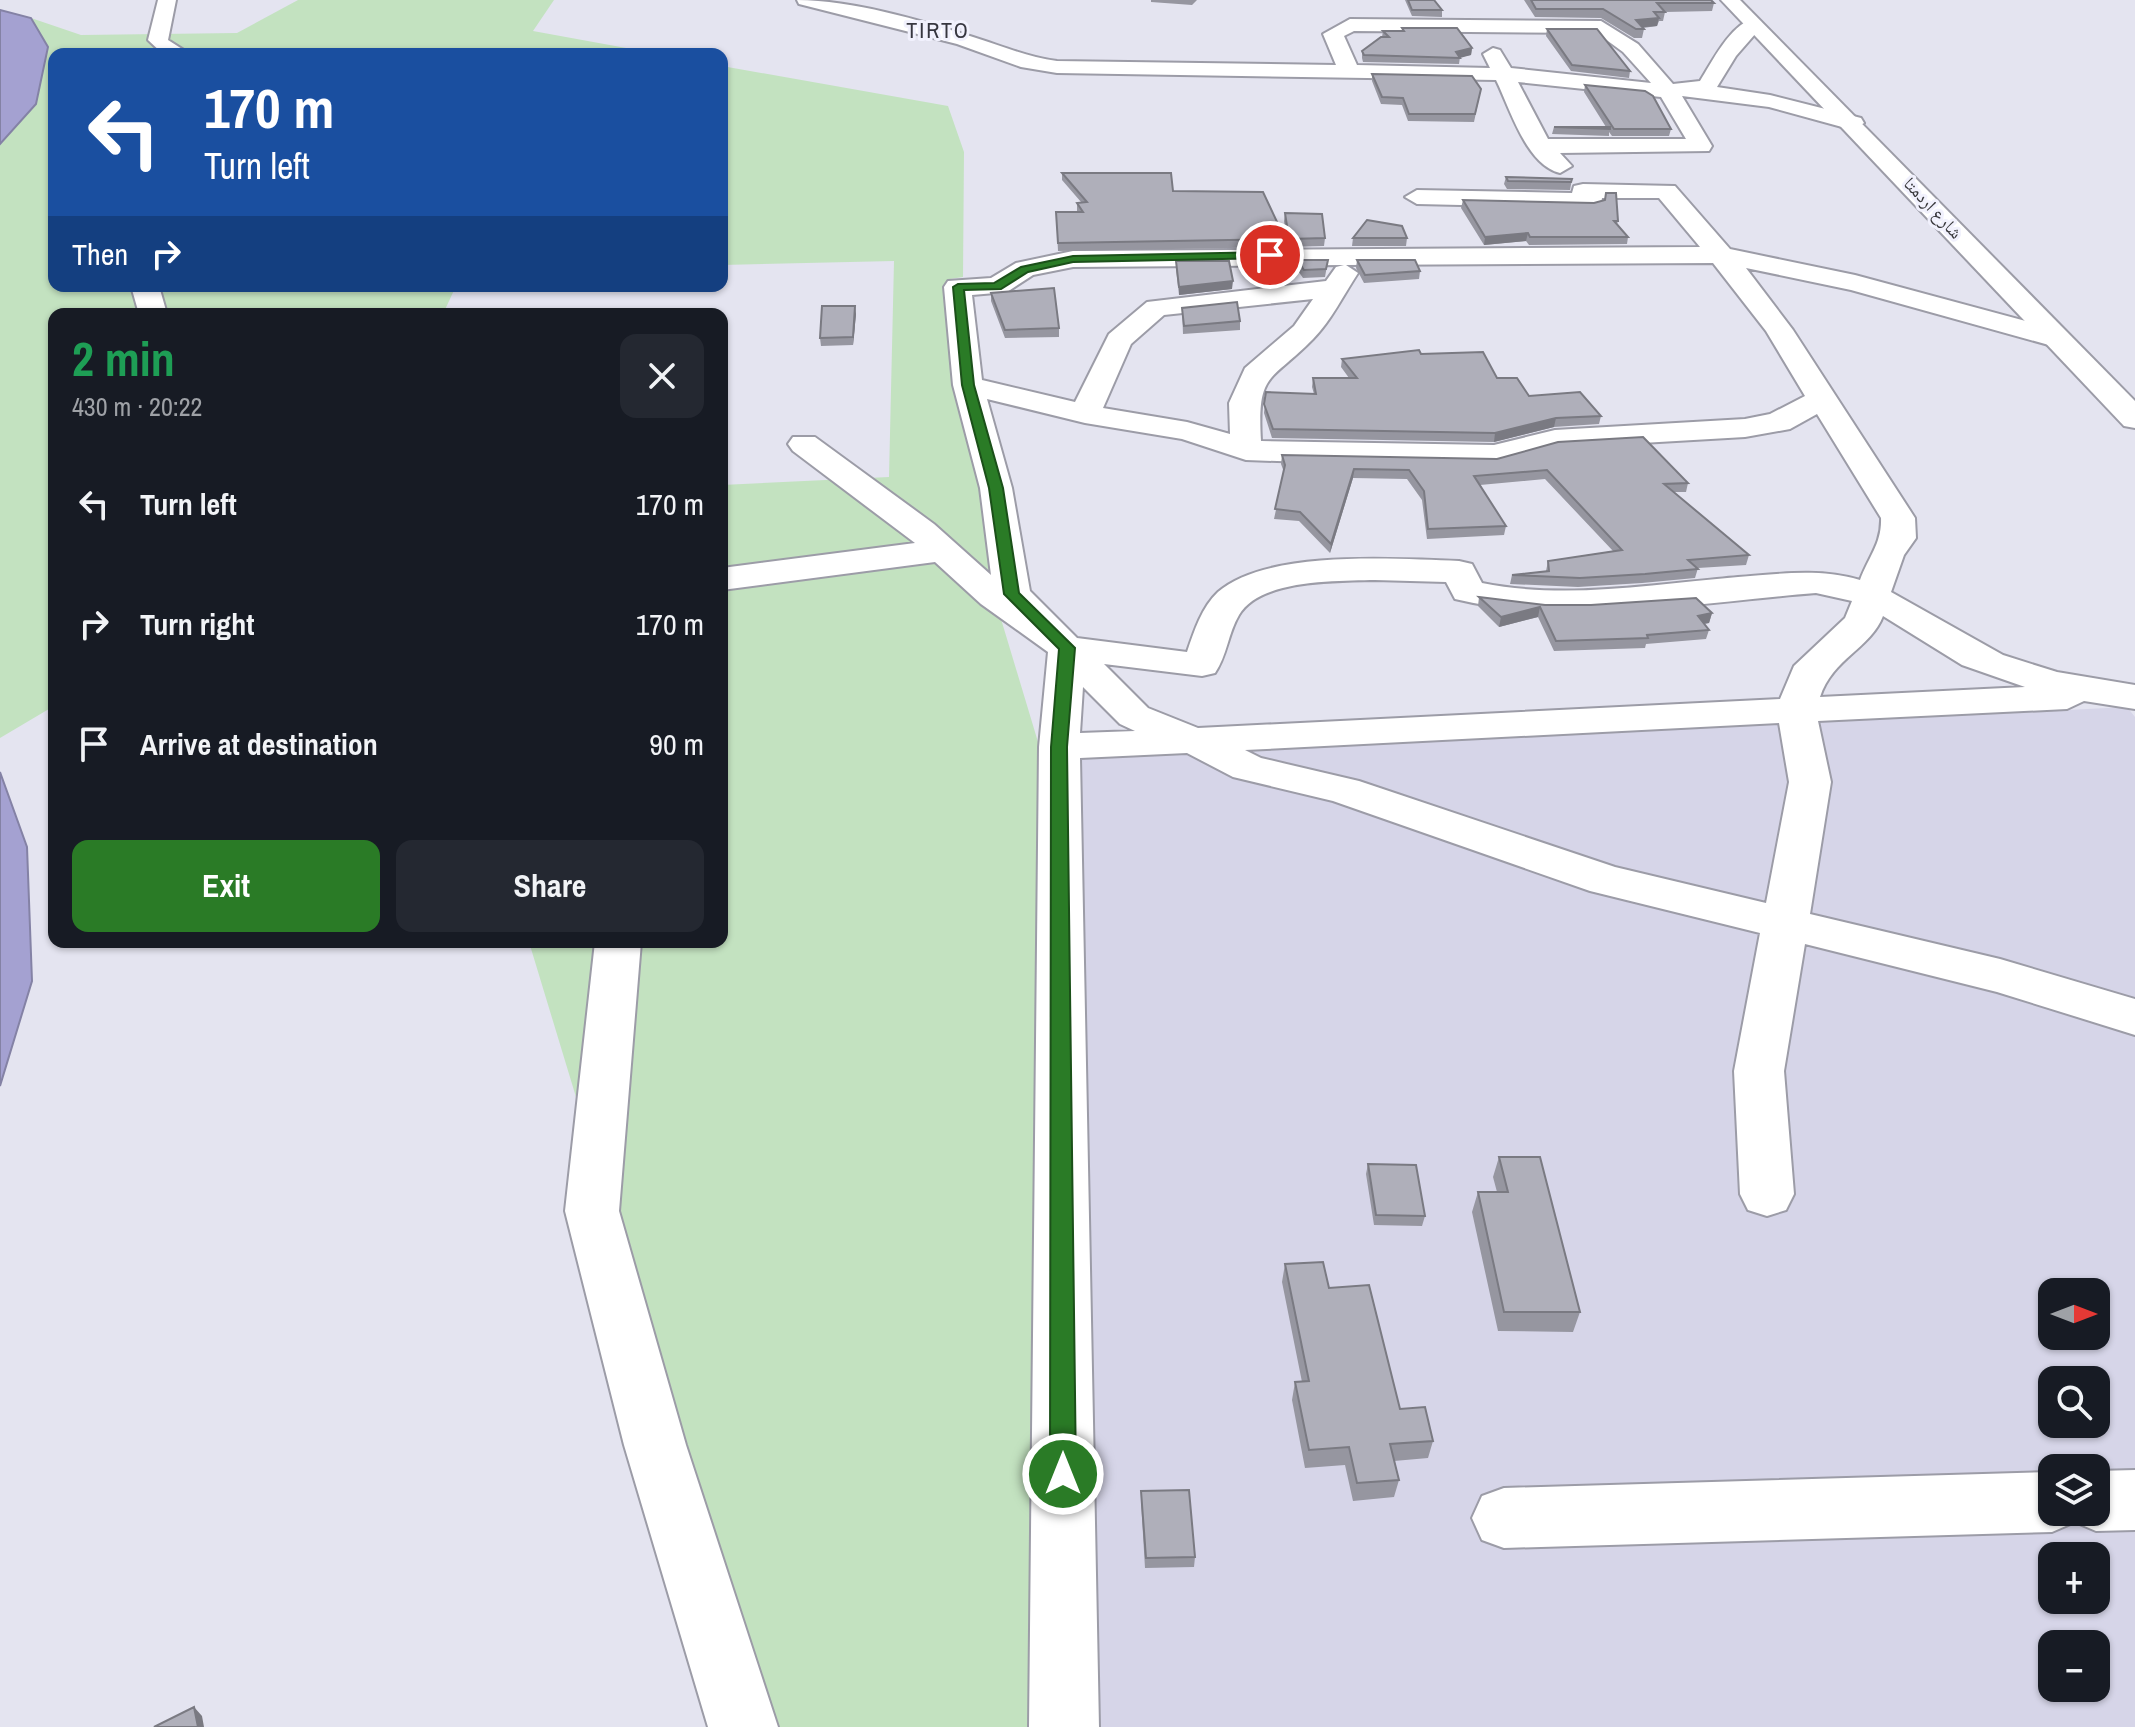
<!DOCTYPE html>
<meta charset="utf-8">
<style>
body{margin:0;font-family:"Archivo Narrow","Noto Naskh Arabic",sans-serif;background:#242831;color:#f1f3f6;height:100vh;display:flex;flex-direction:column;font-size:30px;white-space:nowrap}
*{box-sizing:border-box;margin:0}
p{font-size:26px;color:#9ea1a6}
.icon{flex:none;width:44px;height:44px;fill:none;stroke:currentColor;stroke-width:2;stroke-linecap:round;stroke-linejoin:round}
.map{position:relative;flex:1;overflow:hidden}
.drawer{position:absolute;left:48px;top:308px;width:680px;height:640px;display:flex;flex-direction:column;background:#171b24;border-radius:16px;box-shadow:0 2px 6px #0004}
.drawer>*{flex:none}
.guide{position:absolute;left:48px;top:48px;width:680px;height:244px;border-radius:16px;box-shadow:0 2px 6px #0004;background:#1a4fa0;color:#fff;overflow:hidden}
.needle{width:52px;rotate:90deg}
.controls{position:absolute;left:2038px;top:1278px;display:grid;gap:16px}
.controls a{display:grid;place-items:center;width:72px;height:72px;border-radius:16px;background:#171b24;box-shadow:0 2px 6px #0004;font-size:40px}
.pin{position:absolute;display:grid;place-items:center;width:68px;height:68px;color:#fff;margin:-34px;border:4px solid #fff;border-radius:50%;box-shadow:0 2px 8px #0007}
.me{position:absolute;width:88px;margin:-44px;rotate:0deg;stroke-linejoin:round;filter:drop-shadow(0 0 6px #0008)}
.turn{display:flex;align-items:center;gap:28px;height:168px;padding:0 24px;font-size:36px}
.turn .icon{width:104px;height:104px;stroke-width:2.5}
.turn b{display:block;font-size:56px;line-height:68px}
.then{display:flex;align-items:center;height:76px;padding:0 24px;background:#0003;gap:16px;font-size:30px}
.round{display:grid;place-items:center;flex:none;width:84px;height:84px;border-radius:16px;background:#242831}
.summary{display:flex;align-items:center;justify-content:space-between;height:136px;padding:0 24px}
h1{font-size:48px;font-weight:700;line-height:60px;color:#1e9e55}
.button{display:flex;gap:16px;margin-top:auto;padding:16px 24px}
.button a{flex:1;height:92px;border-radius:16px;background:#2a7b26;color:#fff;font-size:32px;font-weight:700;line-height:92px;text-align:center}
.button a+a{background:#242831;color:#f1f3f6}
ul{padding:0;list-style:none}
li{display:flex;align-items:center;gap:24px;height:120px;padding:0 24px}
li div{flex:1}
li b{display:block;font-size:30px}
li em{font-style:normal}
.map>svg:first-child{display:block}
.built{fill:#d6d5e8;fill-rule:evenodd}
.green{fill:#c3e2c0}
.water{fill:#a4a1d1;stroke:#8482a5;stroke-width:2}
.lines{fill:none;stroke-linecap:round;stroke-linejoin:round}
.minor-casing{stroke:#9c9ca7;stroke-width:4}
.secondary-casing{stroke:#9c9ca7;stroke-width:4}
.minor{fill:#fff;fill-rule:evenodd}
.secondary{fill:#fff;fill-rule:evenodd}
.wall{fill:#9696a0}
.shaded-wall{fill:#7a7a82}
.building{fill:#afafba;stroke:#7a7a82;stroke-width:2}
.route{fill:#2a7b26;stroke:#1b5019;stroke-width:2}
.labels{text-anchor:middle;stroke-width:6;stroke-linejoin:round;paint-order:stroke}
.far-street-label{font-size:18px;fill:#39393d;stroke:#f1f1fd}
.far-quarter-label{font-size:22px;letter-spacing:2px;fill:#373740;stroke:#f1f1fd}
</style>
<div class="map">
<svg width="2135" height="1727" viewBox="0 0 2135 1727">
<rect width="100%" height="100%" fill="#e4e4f0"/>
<path class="built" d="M2127,707L2135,717V1727H1084L1076,759ZM2052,1292H2096V1336H2052ZM2052,1380H2096V1424H2052ZM2052,1468H2096V1512H2052ZM2052,1556H2096V1600H2052ZM2052,1644H2096V1688H2052Z"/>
<path class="green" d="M298,0H554L533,31L659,54H54V286H456L443,314H54V706L0,738V144L36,104L48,47L31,18L81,35L237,33Z
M722,66L948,106L964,152L963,277L950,279L963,387L989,492L998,609L1038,742L1042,1727H767L529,942H722V485L889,477L894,261L722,265Z"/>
<path class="water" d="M0,10L31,18L48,47L36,104L0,144Z
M0,772L27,847L32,981L0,1086Z"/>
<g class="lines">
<defs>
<path id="minor" d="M158,0H176L168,40L190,54H163L148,40Z
M797,0C852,0 920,20 973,37C1002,46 1027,57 1057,61L1336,65L1323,34L1350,19L1601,21L1638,44L1673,84L1700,81C1712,62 1730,25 1753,19L1763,25L1736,56L1717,87L1770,95L1861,118L1864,123L1853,130L1769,107L1682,96L1712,146L1709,151L1560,153L1572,166L1560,173C1526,165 1510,108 1496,80L1057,73L1021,67L957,44L799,4ZM1354,31L1597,33L1623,52L1651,83L1511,68L1500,50L1493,48L1483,54L1490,68L1357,65L1344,36ZM1518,82L1661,97L1686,139H1548Z
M1583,184L1675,186L1730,249L1855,275L2066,332L2070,338L2066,344L2056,347L1851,290L1746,268L1793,330L1915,518L1916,538L1904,555L1891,592L2003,655L2057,672L2135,685V709L2084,701L2067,709L1818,721L1831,782L1810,914L2000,959L2135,999V1035L1997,992L1805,944L1784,1071L1794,1194L1786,1210L1767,1216L1748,1210L1740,1194L1734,1071L1760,933L1590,891L1333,801L1233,777L1187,753L1080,758L1099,1727H1029L1039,747L1048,652L981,604L935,562L722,590V568L915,543L793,451L788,444L793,437H815L934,524L991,575L980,488L953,385L944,287L948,281L991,278L1016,263L1073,251L1700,247L1659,198H1602L1601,206L1592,208L1417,204L1405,197L1417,190L1572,193L1574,186ZM1713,263L1766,331L1805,396L1770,414L1745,419L1555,430L1494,445L1261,441C1257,371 1270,383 1313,339C1331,321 1344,294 1358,273L1346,265ZM1344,265L1336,267L1326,281L1147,302L1109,334L1075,402L982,380L972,295L1007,292L1033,275L1073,267ZM1313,299L1294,326L1245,368L1229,403L1230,434L1187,422L1103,408L1131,344L1164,315ZM987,399L1085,423L1182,439L1246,460L1393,465H1495L1556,448L1745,437L1790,429L1817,414L1881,518C1882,543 1869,556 1860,580C1819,568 1780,574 1738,577C1655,584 1565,600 1482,583L1472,564L1459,561C1397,559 1267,549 1218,592C1202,607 1194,631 1187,652L1077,638L1030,591L1012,488ZM1375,580L1446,582L1455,599C1569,627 1700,602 1816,593L1852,601L1845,618L1794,666L1780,699L1198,728L1148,708L1104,664L1202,676L1215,673C1227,656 1228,633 1239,615C1260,579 1338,581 1375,580ZM1883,616L1962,665L2025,687L1820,697C1832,659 1871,648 1883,616ZM1083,687L1120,724L1135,731L1080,733ZM1779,723L1789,782L1766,903L1615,867L1359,781L1261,758L1245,750Z
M131,286H159L167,314H139Z
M595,942H641L619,1211L686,1445L778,1727H708L624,1445L565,1211Z
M2135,1470V1530L2096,1531L2075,1522L2052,1532L1504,1548L1482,1540L1472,1518L1482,1496L1504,1488L2052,1472V1512H2096V1471Z"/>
<path id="secondary" d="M1721,0H1740L2135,401V428L2124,426Z"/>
</defs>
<use href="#minor" class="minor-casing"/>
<use href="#secondary" class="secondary-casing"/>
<use href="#minor" class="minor"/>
<use href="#secondary" class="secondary"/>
</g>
<path class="wall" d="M1151,0H1197L1192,5L1151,2Z
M1405,0H1434L1442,10V17L1412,16Z
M1524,0H1711L1714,3L1712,11L1665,12L1663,21H1659L1657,26L1643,28L1644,29L1642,38H1634L1601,18L1535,17Z
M1402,28L1472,48L1471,55L1460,57L1459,64L1363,62L1362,58V51L1382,37L1383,31H1402Z
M1547,29L1630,71L1629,78L1571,71L1546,36Z
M1372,74L1481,89L1474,122L1408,121L1402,105L1381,104L1372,81Z
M1585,85L1671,129L1669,136H1612L1609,132V136L1552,134L1554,127H1606L1584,92Z
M1062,173L1173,191L1285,239L1284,247L1058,251L1056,212H1077V203L1081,202L1062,180Z
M1506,177L1572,179L1570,190L1507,189L1504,184Z
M1463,200L1618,221L1617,224L1628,237L1627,244L1529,245L1526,241L1484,245L1461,208Z
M1285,213L1325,238L1324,246L1288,247L1284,221Z
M1353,238H1407L1406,246H1352Z
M1297,260H1328L1325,277L1303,278L1296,268Z
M1357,260L1420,271L1419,279L1364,283L1356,268Z
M1176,261L1232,289L1179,295L1176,269Z
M991,293L1059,328V337L1005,338L991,301Z
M1182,308L1240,321V330L1183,334Z
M856,314L853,345L821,346L820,338Z
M1421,354L1497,378L1529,396L1601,416L1599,424L1554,427L1494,442L1272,438L1264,413L1266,392L1314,394L1312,387L1313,378H1349L1341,367L1342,359Z
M1282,455L1497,459L1688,483L1686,492H1674L1749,555L1746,565L1698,568L1695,578L1642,583L1578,587L1510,584L1512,575L1546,571L1548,561L1613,551L1545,479L1480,485L1506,526L1504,535L1427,539L1422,500L1407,479L1353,478L1330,553L1299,521L1274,519L1284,472L1281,464Z
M1479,597L1545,605L1712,613L1709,623L1704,624L1709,630L1706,639L1646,644L1645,648L1554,651L1538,617L1499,627L1478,606Z
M1499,1157L1580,1312L1573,1332L1498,1331L1472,1212L1478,1192H1497L1493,1177Z
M1368,1164L1425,1216L1422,1226L1374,1225L1366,1174Z
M1285,1264L1329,1288L1400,1409L1433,1441L1428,1458L1394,1461L1399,1480L1394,1497L1353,1501L1345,1465L1305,1468L1292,1400L1295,1382H1302L1282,1282Z
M1141,1491L1195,1557L1194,1567L1145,1568L1141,1501Z"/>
<path class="shaded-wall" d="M1659,18L1657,26L1634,28L1636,20Z
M1472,48L1471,55L1460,58L1456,52Z
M1528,233L1526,241L1484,245L1485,237Z
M1233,281L1232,289L1179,295V287Z
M855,306L856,314L853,345V337Z
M1556,418L1554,427L1494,442L1495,433Z
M1354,469L1353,478L1330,553L1331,544Z
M1540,607L1538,617L1499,627L1501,617Z
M1712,613L1709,623L1695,625L1698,616Z
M194,1707L202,1716L204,1727H198Z"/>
<path class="building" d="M1408,0H1434L1442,10H1412Z
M1531,0H1711L1714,3H1657L1665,12H1654L1659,18L1636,20L1644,29H1636L1603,9H1536Z
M1402,28H1457L1472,48L1456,52L1460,58L1364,55L1362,51L1381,37H1389L1383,31H1404Z
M1547,29H1597L1630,71L1572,65Z
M1372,74L1472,76L1481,89L1475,114H1409L1403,98L1382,97Z
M1585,85L1645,91L1653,96L1671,129H1614Z
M1554,127H1610V129Z
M1062,173H1171L1173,191L1263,192L1285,239L1058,243L1056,212H1083L1077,203L1087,202Z
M1506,177L1572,179L1571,182L1508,181Z
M1606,193H1616L1618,221H1614L1628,237H1530L1528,233L1485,237L1463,200L1594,203L1605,200Z
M1285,213L1322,214L1325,238L1289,239Z
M1367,220L1402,226L1407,238H1353Z
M1297,260H1328L1326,269L1304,270Z
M1357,260H1415L1420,271L1365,275Z
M1176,261H1229L1233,281L1179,287Z
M1054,288L1059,328L1005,330L991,293Z
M1237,302L1240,321L1184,326L1182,308Z
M822,306H855L853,337L820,338Z
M1419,350L1421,354L1483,352L1497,378H1517L1529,396L1580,392L1601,416L1556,418L1495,433L1273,429L1264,404L1266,392L1316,394L1313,378H1357L1342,359Z
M1643,437L1688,483L1664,484L1749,555L1688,560L1698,569L1645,574L1580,578L1512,575L1549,571L1548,561L1622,550L1547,470L1474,476L1506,526L1428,529L1424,491L1409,470L1354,469L1331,544L1300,512L1275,509L1285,465L1282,455L1497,459L1558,442Z
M1479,597L1545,605H1591L1696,598L1712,613L1698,616L1709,630L1647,635L1648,638L1556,641L1540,607L1501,617Z
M1499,1157H1540L1580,1312H1504L1478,1192H1508Z
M1368,1164L1416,1165L1425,1216L1376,1215Z
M1323,1262L1329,1288L1369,1285L1400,1409L1425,1407L1433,1441L1390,1444L1399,1480L1357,1483L1349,1447L1309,1450L1295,1382L1309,1381L1285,1264Z
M1189,1490L1195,1557L1146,1558L1141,1491Z
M194,1707L198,1727H154Z"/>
<path class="route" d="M1270,252L1274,258L1073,262L1028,272L1001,289L964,290L974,385L1003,488L1019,593L1075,648L1067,747L1076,1474L1072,1483L1063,1486L1054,1483L1050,1474L1051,747L1059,649L1004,594L989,488L962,385L953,287L958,284L994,283L1021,267L1073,256Z"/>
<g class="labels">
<g class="far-street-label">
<text transform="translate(1933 208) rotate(47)" y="6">شارع اردمتا</text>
</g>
<g class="far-quarter-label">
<text x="938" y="38">TIRTO</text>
</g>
</g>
</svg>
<div class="controls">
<a><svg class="needle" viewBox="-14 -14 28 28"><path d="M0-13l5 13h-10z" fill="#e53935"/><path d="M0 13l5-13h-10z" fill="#9ea1a6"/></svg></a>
<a><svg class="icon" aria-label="search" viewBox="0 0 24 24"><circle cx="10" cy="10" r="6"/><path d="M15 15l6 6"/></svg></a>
<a><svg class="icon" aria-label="layers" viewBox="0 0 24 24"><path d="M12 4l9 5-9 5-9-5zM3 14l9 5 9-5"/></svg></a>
<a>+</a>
<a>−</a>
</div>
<div class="pin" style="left:1270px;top:255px;background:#d93025"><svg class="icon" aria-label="arrive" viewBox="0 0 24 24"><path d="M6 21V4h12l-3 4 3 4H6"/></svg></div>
<svg class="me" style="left:1063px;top:1474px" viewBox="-20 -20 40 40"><circle r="17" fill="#2a7b26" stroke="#fff" stroke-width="3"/><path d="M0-11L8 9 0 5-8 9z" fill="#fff"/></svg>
<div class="guide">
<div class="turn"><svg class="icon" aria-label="left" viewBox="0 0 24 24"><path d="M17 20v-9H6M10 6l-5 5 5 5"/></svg><div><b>170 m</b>Turn left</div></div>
<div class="then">Then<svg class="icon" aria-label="right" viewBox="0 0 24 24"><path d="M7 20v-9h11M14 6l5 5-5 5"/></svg></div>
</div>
<section class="drawer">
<div class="summary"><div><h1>2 min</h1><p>430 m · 20:22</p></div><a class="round"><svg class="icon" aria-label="close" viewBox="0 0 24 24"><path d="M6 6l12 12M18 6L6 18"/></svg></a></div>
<ul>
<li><svg class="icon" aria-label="left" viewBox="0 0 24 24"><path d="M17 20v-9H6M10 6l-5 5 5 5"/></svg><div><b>Turn left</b></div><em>170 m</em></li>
<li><svg class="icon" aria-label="right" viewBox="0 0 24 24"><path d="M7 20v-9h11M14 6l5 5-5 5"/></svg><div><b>Turn right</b></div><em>170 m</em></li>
<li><svg class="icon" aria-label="arrive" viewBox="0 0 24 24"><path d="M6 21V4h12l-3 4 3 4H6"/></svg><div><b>Arrive at destination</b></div><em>90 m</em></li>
</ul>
<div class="button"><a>Exit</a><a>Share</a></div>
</section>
</div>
